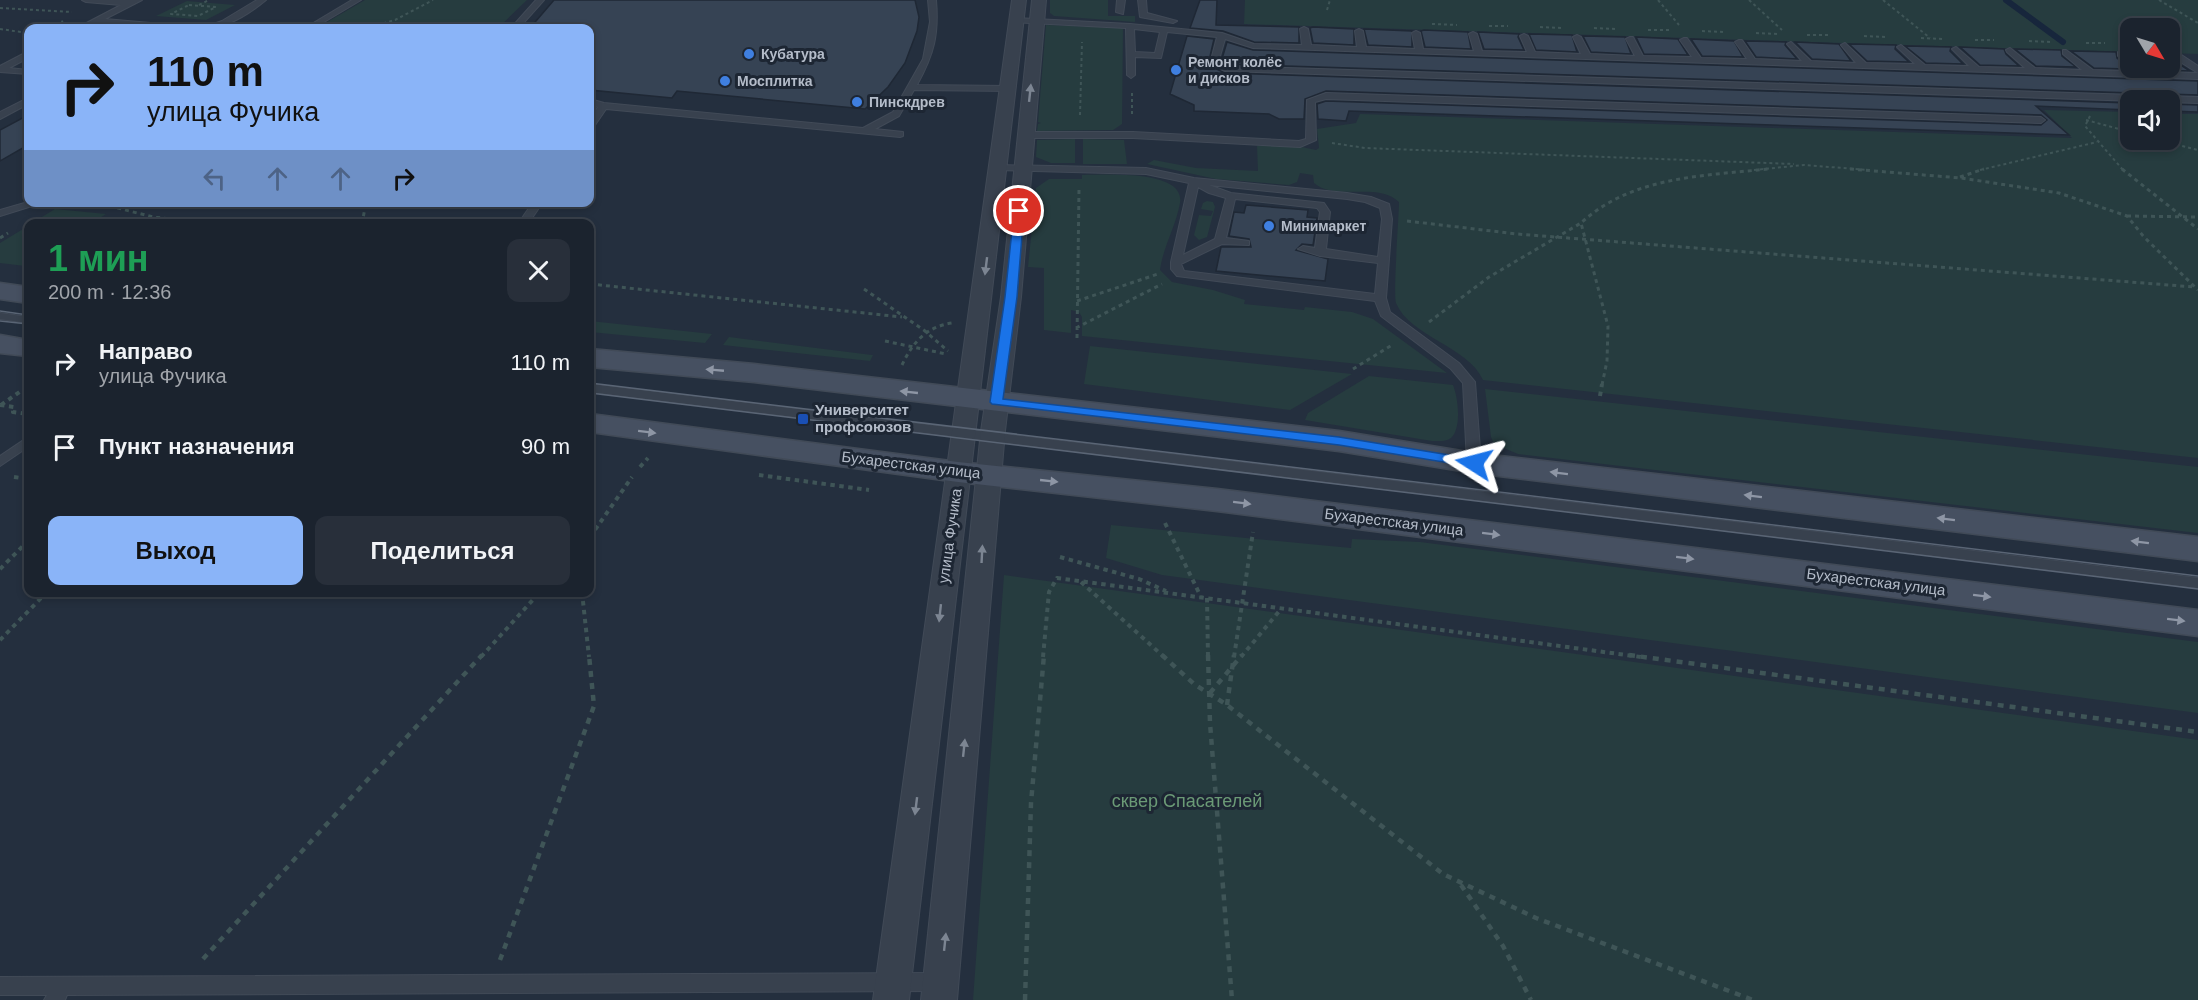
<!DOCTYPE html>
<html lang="ru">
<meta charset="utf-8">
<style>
body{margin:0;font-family:Helvetica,sans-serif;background:#282f3a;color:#f1f3f6;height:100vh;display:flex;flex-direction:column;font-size:22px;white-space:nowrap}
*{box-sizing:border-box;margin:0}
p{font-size:20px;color:#a0a4aa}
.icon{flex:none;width:33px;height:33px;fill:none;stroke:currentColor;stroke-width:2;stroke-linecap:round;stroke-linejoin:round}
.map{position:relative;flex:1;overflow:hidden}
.sheet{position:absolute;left:24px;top:219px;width:570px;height:378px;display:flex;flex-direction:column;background:#1b232e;border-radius:12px;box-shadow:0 3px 9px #0003,0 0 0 2px #39404a}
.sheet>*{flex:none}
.top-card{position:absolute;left:24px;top:24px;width:570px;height:183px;border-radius:12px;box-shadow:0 3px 9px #0003,0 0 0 2px #39404a;background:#8ab4f8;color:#111;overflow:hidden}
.needle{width:39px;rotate:128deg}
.controls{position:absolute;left:2120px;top:18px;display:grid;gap:12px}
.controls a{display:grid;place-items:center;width:60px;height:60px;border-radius:12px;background:#1b232e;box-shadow:0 3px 9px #0003,0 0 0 2px #39404a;font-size:30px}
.pin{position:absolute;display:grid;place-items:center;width:51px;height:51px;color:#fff;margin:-26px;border:3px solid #fff;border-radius:50%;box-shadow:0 2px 6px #0007}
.me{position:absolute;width:66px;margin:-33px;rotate:279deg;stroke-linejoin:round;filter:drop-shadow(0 0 4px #0008)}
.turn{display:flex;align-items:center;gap:21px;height:126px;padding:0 24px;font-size:27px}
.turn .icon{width:78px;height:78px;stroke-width:2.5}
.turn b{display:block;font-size:42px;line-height:51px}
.lanes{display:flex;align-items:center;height:57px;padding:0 24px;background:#0003;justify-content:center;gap:30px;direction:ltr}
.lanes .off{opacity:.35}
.round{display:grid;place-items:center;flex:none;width:63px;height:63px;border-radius:12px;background:#282f3a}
.headline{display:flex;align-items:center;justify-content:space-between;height:102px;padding:0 24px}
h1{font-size:36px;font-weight:700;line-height:45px;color:#1e9e55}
.button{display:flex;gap:12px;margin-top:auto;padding:12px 24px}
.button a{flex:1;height:69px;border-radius:12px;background:#8ab4f8;color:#111;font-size:24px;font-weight:700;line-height:69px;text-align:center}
.button a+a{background:#282f3a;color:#f1f3f6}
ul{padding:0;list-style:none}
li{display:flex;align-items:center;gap:18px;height:84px;padding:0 24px}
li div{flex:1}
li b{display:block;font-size:22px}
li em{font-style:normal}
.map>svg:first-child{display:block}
.green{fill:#263c3f}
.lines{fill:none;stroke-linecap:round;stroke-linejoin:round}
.stream{stroke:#17263c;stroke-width:6}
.building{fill:#364354;stroke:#1f2835;stroke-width:1.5}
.service-casing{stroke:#414a57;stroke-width:2}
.minor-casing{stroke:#414a57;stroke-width:2}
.secondary-casing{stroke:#414a57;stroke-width:3}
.path-far3{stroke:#3f5557;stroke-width:2;stroke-dasharray:3 3;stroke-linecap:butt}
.path-far2{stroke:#3f5557;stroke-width:3;stroke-dasharray:4 4;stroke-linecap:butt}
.path-far1{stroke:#3f5557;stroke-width:4;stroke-dasharray:4.5 4.5;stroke-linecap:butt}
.path{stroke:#3f5557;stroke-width:4.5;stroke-dasharray:6 6;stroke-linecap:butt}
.service{fill:#38414e;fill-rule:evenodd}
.minor{fill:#38414e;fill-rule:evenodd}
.secondary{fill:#465061;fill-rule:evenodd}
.tram{stroke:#5a6575;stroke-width:1.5}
.oneway{fill:#7c8592}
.oneway2{fill:#8e96a5}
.route{fill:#1a73e8;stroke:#114b97;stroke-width:1.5}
.shop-dot{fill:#3f7fe0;stroke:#1d2633;stroke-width:2}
.transit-dot{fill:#1a4fb4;stroke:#1d2633;stroke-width:2}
.labels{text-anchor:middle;stroke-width:6;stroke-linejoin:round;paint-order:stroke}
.far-poi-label{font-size:14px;font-weight:bold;fill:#b4bcc9;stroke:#1d2633;text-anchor:start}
.poi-label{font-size:15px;font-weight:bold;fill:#b4bcc9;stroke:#1d2633;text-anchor:start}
.street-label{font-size:15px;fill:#b4bcc9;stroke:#1d2633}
.near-park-label{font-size:18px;fill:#6b9a76;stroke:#1d2633}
</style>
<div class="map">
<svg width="2198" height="1000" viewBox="0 0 2198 1000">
<rect width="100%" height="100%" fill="#242f3e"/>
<path class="green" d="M365,0H527L498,28L338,26L317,28Z
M1050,0H1108V16H1135V22L1054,16L1050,13Z
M1245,0H2198V54L2169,53V28H2130V52L1244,24Z
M187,1L235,5L206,20L156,16Z
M1046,25L1123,28L1122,124L1113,130L1037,131L1038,124L1041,123L1038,122Z
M2044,110L2130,112V140H2169V114H2198V458L1483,380C1468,346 1410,337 1396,303C1393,294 1399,217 1399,202C1377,181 1336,202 1314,183L1313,175L1300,173L1297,182L1289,185L1216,179L1147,164L1154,160L1196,168L1258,171L1257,146H1297L1316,150L1319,148L1317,129L1356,123L1360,114L2072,138Z
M1075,139V163H1051L1036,157L1037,140Z
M1083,139L1124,140L1127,164H1083Z
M1082,175C1102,175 1186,169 1180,203C1176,226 1163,247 1160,270L1172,282L1213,290L1245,300L1244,304L1304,310L1305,307L1352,312L1373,319L1447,373L1082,336V317L1079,312L1071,310V333L1044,330V268L1028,267L1036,188L1049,179H1082Z
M1207,201L1213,202L1215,207L1207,237L1199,240L1194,235L1199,215L1211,216L1213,211L1201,209L1203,203Z
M55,209L106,214L92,223H32Z
M28,226V264L25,266L0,263V243Z
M590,321L712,334L705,343L590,332Z
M729,337L872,355H873L870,361L723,345Z
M1090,346L1352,374L1290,410L1084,384Z
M1369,376L1453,385C1458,397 1462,428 1451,438C1446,442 1439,441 1432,441L1305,420L1308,413Z
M1485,389L2198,467V533L1518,454L1494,444L1491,437Z
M1111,525L1351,548L1352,539L1420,542L2198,642V713L1162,575L1106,558Z
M1004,575L2198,740V1000H973Z"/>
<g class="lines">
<path class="stream" d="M2006,0L2063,42"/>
</g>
<path class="building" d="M554,0H915L919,17L917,31L905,63L888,87L865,109L677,91L672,98L590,90V28H530Z
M1200,0H1217L1216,25L1299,27V43L1254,42L1223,31L1190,28Z
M1313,27L1354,29V45L1313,43L1310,28Z
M1364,29L1412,31V47L1368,45Z
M1424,30L1468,32L1471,49L1425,47L1421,31Z
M1478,32L1519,34L1518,37L1524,50L1484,49Z
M1529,34L1572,35L1577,52L1536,50Z
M1187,36L1214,39L1208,65L1225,73L2130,103V110L2036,106L2069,135L1349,111L1346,121L1318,119L1317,104L1326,101L2041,125L2047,120L2041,115L1326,91L1305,99L1304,119H1279L1269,114L1194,111V105L1170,94Z
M1583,36L1625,37L1631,54L1591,52Z
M1636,37L1678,39L1688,55L1644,54Z
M1691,39L1734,41L1743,57L1702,56Z
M1745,41L1786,42L1785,45L1797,59L1756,57Z
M1227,42L1253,50L2198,81V95L1226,64L1221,62Z
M1795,42L1839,44L1851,61L1812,59Z
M1849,44L1896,45L1895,49L1909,62L1867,61Z
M1905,46L1951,47L1950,51L1963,64L1926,63Z
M1960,47L2004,49L2006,54L2019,66L1980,65Z
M2015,49L2061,50L2062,56L2076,67L2036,66Z
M2071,51L2116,52L2117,58L2130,68H2169V54H2172L2173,60L2190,71L2094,68Z
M2169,104L2198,105V112L2169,111Z
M28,115V145L0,161V130Z
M1246,205L1308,210L1307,217L1317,218L1313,245L1302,244L1296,250L1328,259L1325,281L1216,271L1221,247H1251L1249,239L1229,236L1234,212L1244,213Z"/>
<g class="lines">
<defs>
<path id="service" d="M82,0H142L105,19L185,26L189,28C160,31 129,24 100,24C92,24 86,28 77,28L121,5L86,2Z
M257,0H266C249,14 224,30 202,28L222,21Z
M352,0H361L314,28H305Z
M536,0H544L519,28H511Z
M928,0H936C939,35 934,54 917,85L1008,86L1011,87V91L914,90L899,116L875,129L903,132V136L900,137L606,109L593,128L590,129V120L598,107L590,105V99L604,103L863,128L893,112L923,59L930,22Z
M1117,0H1125L1123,14L1116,12Z
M1138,0H1146L1147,13L1177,21L1173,23L1140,17Z
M1016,18L1130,24L1222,33L1254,44L1302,45L1300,29L1304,27L1308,29L1311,45L1357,47L1355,31L1359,29L1363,31L1366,47L1415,49L1412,33L1416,31L1420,33L1423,49L1474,51L1469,34L1473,32L1477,34L1482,51L1527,52L1520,36L1524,34L1528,36L1535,52L1581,54L1573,37L1577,35L1581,37L1590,54L1635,56L1626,39L1630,37H1633L1643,56L1692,57L1680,40L1684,38H1687L1701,58L1747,59L1735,42L1739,40H1742L1755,59L1802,61L1787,44L1791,42L1811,61L1856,63L1841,45L1845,43L1866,63L1915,64L1897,47L1901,45L1925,65L1969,66L1952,49L1956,47L1979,67L2025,68L2007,52L2006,50L2010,48L2035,68L2082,70L2063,54V50H2066L2093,70L2198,73V79L1253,48L1225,39L1218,63L1226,66L2198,97V103L1225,71L1210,64L1217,37L1167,32L1161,58L1135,57V75L1131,78L1127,75L1126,28L1013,22L1012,20ZM1134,29L1160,32L1155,53L1135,52Z
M2118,52H2124L2130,57V63L2118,56Z
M25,53H28V58L9,68L28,70V74L0,72V66Z
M2174,54H2180L2198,66V73L2174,58Z
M1326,93L2041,117L2045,120L2041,123L1326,99L1315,102L1316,140L1300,147L1133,138H1026L1021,135L1026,132H1133L1299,141L1306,139L1307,100Z
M28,98V104L0,119V112Z
M998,165L1146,168L1194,178L1347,193L1371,197L1389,204L1392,219L1386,298L1390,312L1459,363L1475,382L1481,463L1474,467L1467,463L1463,383L1451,369L1381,316L1375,301L1177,276L1171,269V262L1189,183L1146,174L995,170L993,168ZM1209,185L1347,199L1365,202L1380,208L1382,219L1378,257L1326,249L1330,212L1324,203L1231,193ZM1198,187L1209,193L1226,198L1215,239L1183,255ZM1235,199L1317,208L1320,212L1315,248L1303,246L1298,249L1320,256L1378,263L1375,294L1184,271L1181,264L1222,244L1249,245V241L1226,238Z
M28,202H45L0,216V210Z
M533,202H543L528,224H518Z
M0,313L28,317V323L0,319Z
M590,384L2198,578V588L590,392Z
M28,437V447L0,466V456Z
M940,973L947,976L950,982L947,988L940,991L67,995L65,1000H44L47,995H0V977Z"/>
<path id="minor" d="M1012,0H1026L909,1000H873Z
M1032,0H1046L1021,297L1005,431L957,1000H921L981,431L1001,297Z"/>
<path id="secondary" d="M0,283L28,287V303L0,299Z
M0,335L28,340V356L0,353Z
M590,349L754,364L1339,431L1474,453L2198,537V561L1474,473L1339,451L754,382L590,367Z
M590,414L958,462L1217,489L2198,610V636L1217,511L958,482L590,432Z"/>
</defs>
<use href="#service" class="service-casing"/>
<use href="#minor" class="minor-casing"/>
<use href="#secondary" class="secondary-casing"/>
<path class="path-far3" d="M1658,0L1679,25
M1749,0L1782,30
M1883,0L1930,38
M2159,0L2198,23
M189,5L216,7L198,16L171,14Z
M199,5L209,0
M0,8L72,12
M1327,10L1330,0
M1432,24L1457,25
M1489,26H1508
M1540,27L1562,28
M51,28L63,21
M366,28L395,20L433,0
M1594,28L1616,29
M0,29L28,33
M1648,30H1670
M1702,31L1724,32
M1756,33L1778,34
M1807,35H1829
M1864,36L1886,37
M1921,38L1943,39
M1975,40H1994
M2029,41L2051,42
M2086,43H2105
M1132,93V116
M1080,115L1082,42
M2090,116L2085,126L2123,170
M2086,120L2130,132
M2159,140L2198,150
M1332,143L1365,148L1794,164
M1754,170L1804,165L1869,170
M1980,170L2097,142"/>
<path class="path-far2" d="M1850,169L1961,178L2059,193L2127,216L2144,237L2198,290
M2122,169L2198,229
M1960,177L1984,169
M94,202L153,217L212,224
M2127,216L2198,217
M1407,221L1517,234L2194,287
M143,224L152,217
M362,224L366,202
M0,238L8,233
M590,284L902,317
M864,289L925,331L948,351
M1077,301L1158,274
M1429,322L1489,277L1581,223
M1076,328L1162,284
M1077,338L1079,189
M885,341L946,354
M902,365C913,342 926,327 952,323
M1353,369L1392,345
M1602,385L1607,361L1608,326L1581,223C1632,176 1703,176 1768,169"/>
<path class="path-far1" d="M1600,396L1602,384
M0,405L14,407L13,412L28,414
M1,405L28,386
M640,467L648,458
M759,475L869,490
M14,477L28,479
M1165,523L1201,597
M590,537L632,477
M1060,557L1139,579L1166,591
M0,569L28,541
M1081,582L1164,657
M582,592L589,657
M1207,598L1208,657
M0,640L47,592
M481,657L540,592
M1043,657L1049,592L1057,578L1641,657
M1234,657L1253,532
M1241,657L1281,609"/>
<path class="path" d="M1162,655L1194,684L1227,705L1443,874L1536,918L1753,1000
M1208,655L1210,723L1232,1000
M1629,655L2198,732
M1210,693L1242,655
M1227,705L1234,655
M1461,885L1503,946L1531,1000
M203,959L482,655
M500,960L594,706L589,655
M1025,1000L1031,803L1044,655"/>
<use href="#service" class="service"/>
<use href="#minor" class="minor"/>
<use href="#secondary" class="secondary"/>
<path class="tram" d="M0,311L28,315
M0,321L28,324
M590,383L2198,576
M590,393L2198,589"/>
</g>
<defs><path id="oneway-solid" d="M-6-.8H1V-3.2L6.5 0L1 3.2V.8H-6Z" transform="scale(1.5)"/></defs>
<g class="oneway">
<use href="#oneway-solid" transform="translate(1030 93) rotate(-84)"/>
<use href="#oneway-solid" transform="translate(986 266) rotate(97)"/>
<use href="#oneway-solid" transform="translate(982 554) rotate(-87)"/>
<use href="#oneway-solid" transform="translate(940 613) rotate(96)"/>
<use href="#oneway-solid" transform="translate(964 748) rotate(-84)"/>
<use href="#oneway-solid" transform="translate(916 806) rotate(97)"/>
<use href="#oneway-solid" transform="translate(945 942) rotate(-84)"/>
</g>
<g class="oneway2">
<use href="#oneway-solid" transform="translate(715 370) rotate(-175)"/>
<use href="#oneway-solid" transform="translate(909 392) rotate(-174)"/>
<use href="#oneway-solid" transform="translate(647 432) rotate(7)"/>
<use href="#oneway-solid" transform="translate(1559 473) rotate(-173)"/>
<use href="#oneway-solid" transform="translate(1049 481) rotate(6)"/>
<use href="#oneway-solid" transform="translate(1753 496) rotate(-173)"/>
<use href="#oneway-solid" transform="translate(1242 503) rotate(7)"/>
<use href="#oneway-solid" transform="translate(1946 519) rotate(-173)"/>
<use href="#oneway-solid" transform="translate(1491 534) rotate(7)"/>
<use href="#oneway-solid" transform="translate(2140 542) rotate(-173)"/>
<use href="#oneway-solid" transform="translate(1685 558) rotate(7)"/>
<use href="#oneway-solid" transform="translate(1982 596) rotate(7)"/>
<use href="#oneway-solid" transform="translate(2176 620) rotate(7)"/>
</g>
<path class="route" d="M1019,208L1024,211L1017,297L1003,399L1339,437L1474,459L1480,463L1474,467L1339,445L992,404L990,402L1005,297L1014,211Z"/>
<g class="shop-dot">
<circle cx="749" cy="54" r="6"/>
<circle cx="1176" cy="70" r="6"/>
<circle cx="725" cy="81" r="6"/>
<circle cx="857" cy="102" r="6"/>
<circle cx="1269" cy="226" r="6"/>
</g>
<rect class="transit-dot" x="797" y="413" width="12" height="12" rx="3"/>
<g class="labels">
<g class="far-poi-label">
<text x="761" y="59">Кубатура</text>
<text x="1188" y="67">Ремонт колёс<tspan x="1188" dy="16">и дисков</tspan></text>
<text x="737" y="86">Мосплитка</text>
<text x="869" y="107">Пинскдрев</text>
<text x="1281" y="231">Минимаркет</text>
</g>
<g class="poi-label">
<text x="815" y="415">Университет<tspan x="815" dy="17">профсоюзов</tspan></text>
</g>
<g class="street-label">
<text transform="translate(911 465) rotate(7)" y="5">Бухарестская улица</text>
<text transform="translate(1394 522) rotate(7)" y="5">Бухарестская улица</text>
<text transform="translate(950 536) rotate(-82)" y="5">улица Фучика</text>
<text transform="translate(1876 582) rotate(7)" y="5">Бухарестская улица</text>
</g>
<g class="near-park-label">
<text x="1187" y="807">cквер Спасателей</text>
</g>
</g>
</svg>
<div class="controls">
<a><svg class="needle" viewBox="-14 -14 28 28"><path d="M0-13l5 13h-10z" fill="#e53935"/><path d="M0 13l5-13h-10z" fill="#a0a4aa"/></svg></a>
<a><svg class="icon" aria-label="sound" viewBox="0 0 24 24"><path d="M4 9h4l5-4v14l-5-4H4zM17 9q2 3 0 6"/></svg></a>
</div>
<div class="pin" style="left:1019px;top:211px;background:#d93025"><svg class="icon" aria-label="arrive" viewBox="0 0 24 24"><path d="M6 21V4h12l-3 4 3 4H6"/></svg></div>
<svg class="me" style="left:1474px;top:463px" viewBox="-20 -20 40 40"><path d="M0-17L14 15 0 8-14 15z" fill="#1a73e8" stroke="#fff" stroke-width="4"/></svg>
<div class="top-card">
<div class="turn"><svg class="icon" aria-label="right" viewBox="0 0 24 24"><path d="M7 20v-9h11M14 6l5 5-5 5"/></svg><div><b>110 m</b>улица Фучика</div></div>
<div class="lanes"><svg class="icon off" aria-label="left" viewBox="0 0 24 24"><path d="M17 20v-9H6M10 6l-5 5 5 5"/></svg><svg class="icon off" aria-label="ahead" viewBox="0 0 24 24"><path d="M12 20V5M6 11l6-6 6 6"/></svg><svg class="icon off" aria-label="ahead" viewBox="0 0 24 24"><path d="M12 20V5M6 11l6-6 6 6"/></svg><svg class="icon" aria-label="right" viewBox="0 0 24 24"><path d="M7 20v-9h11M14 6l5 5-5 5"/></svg></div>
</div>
<section class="sheet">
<div class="headline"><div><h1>1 мин</h1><p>200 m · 12:36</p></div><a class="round"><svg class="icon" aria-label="close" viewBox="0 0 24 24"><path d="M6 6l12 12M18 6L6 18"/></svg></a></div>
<ul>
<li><svg class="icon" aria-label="right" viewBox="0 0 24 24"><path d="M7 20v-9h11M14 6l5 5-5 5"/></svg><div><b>Направо</b><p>улица Фучика</p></div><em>110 m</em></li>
<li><svg class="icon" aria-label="arrive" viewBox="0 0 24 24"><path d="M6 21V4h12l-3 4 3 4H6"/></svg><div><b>Пункт назначения</b></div><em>90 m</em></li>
</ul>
<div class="button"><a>Выход</a><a>Поделиться</a></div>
</section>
</div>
